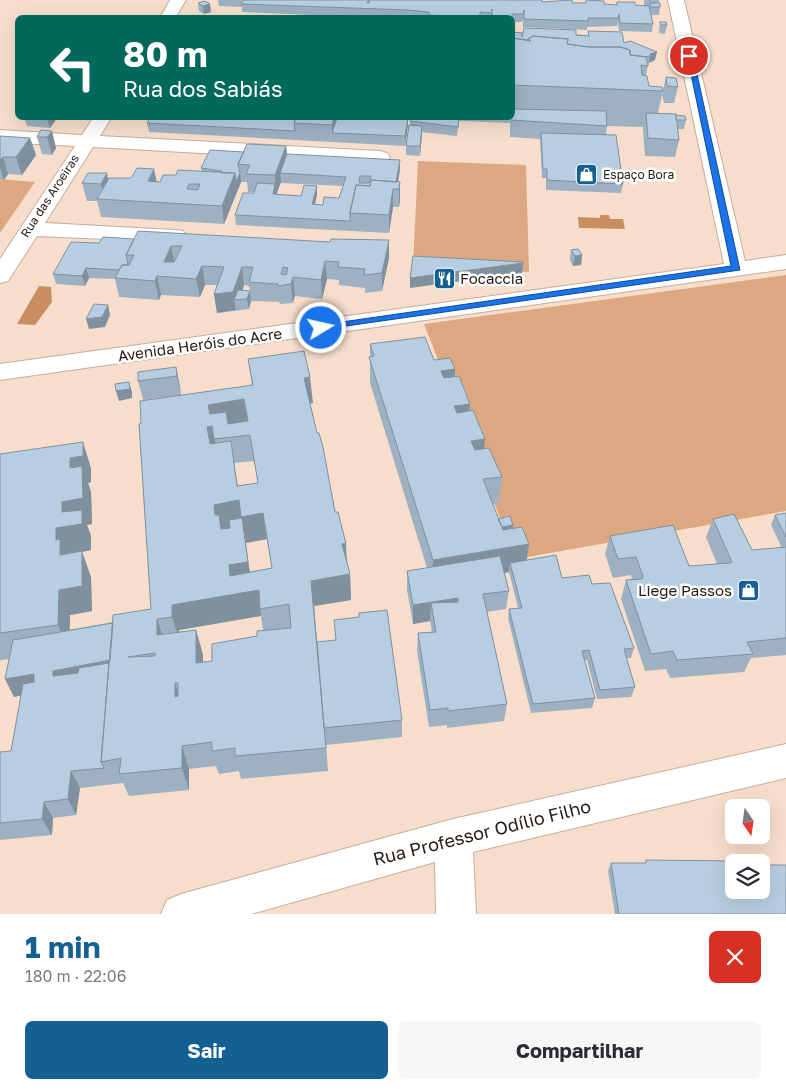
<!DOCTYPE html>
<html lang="pt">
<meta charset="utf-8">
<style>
body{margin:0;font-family:"Golos Text",sans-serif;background:#f7f7f7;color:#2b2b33;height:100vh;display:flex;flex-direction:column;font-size:19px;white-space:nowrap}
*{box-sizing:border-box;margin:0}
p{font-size:16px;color:#7c7c81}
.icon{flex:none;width:28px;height:28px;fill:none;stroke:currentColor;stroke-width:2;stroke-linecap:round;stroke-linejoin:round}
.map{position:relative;height:914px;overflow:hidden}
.sheet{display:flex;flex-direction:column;background:#fff;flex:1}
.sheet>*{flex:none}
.guide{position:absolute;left:15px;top:15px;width:500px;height:105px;border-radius:8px;box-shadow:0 5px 20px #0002;background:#00695c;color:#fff;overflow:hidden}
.needle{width:32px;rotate:167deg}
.fabs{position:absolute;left:725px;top:799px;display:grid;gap:10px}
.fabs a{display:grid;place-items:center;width:45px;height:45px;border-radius:8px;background:#fff;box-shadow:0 5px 20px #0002;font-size:25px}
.pin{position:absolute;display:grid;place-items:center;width:42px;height:42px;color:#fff;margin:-21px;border:2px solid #fff;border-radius:50%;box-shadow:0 1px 5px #0007}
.me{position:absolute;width:55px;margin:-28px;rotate:81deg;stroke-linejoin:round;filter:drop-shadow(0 0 4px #0008)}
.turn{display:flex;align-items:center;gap:18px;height:105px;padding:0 25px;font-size:22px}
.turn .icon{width:65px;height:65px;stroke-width:2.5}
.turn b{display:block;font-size:35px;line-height:42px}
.round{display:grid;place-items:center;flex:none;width:52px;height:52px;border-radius:8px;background:#f7f7f7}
.overview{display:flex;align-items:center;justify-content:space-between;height:85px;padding:0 25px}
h1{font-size:30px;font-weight:700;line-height:38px;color:#146093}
.action{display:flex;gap:10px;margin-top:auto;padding:10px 25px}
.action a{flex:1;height:58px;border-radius:8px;background:#146093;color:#fff;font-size:20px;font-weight:700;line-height:58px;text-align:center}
.action a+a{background:#f7f7f7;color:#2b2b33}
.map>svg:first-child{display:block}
.green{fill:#dda881}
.water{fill:#ca8d5f}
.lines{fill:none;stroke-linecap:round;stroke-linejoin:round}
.street-casing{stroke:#c5ad9b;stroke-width:2}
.street{fill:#fff;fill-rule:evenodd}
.wall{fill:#9db1c2;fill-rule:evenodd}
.shaded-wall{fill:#80909e}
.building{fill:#b7cee2;stroke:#80909e;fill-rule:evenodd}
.route{fill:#1a73e8;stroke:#114b97}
.labels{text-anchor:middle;stroke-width:5;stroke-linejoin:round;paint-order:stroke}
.far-poi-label{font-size:12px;fill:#241b14;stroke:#fff;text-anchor:start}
.far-street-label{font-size:12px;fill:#241b14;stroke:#fff}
.poi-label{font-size:15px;fill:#241b14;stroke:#fff;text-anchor:start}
.street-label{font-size:15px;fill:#241b14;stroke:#fff}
.near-street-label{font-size:18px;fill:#241b14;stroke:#fff}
</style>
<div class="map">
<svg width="786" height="914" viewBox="0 0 786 914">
<rect width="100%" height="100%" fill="#f7decc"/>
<path class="green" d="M418,161L526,165L529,272L413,265Z
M0,179L35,182L0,233Z
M786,275V511L516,559L424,324Z"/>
<path class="water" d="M600,215H609L610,219H623L625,229L579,228L578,217L600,218Z
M39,286L51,287L52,302L35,325L17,324Z"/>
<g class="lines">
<defs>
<path id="street" d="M170,0H186L175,18H160Z
M668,0H684L745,261L786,255V269L0,380V364L724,264Z
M93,118H111L100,136L380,151L387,153L390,157L387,161L380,163L93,147L45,223L175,230L183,231L186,236L183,241L175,242L37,236L8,281L0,283V259L75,146L0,142V130L82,135Z
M786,744V778L473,852L476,914H436L435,862L251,914H161L167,900L181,894L453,819Z"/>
</defs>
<use href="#street" class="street-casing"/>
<use href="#street" class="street"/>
</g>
<path class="wall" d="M218,0H542V2L586,3V0L604,4L616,5L617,2L635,5L644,6V0H659V3L660,7L659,15H651L653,24L652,32L619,31L618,22L617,26L587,27V30L523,27V19L522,22H512V18H379L242,12V7L219,6Z
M198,3L210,4L211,12L204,14L199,11Z
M660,22L667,25L665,34L659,33V30Z
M588,31L624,43L630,41L655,60L649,63V65H648L646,75L649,86L663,91L658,113L676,115L686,120L684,129H677L679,140L675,157L645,156L643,130V127L607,126L606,135L623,184L621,193L546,190V178H542L540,139L510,137V123L459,121L457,136L422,132L420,156L406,155V146L411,118H512V32L588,35Z
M666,77L678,87L674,103H664L662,94Z
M24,118H57L50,128L27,126Z
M150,118H410H408V124L405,146L149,132L147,123Z
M41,130L56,148L52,155L42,154L37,137Z
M0,136L30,138L36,155L22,175L8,174L4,180L0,179Z
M286,146L287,154L400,169L398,182H400V200L399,207H393L389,233L236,225L235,215L254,192H248L247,182H241L224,224L101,217L97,201H87L82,183L108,179L160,182L176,175L202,172L201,168L244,152ZM281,182V183L343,186L339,198L323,205H315L317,195V186L301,196L276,194Z
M134,239L330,242L389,240V258L382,291L365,293V288L339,285V280L327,279L322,299L295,296L293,303L280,304L279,302L251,301L249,309L217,313L214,294L217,285H205L200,297L161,295L159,300L119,297L115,279L89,278L85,286L56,284L53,274L99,243ZM244,285L249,286L250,291L243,290Z
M571,250L582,255L581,265L573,266L570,260Z
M370,344L434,360L455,377L470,410L484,449L502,477L499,503L493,504L498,519L513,528L529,544L527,560L562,578L592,584L634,648L631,658H626L635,687L631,697L597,699L587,660H584L595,698L592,708L531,713L508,618L509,609L518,608L509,572L504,573L509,591L506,609L487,612L507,704L504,721L447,728V725L429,727L417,651L418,633L432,632L430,621L413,624L407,590V571L427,568L370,383Z
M248,359L313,403L310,404L350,574L351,600L314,606L317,642L402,720V737L326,745L328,771L241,779L239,771L219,774L216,766L189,769V790L129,796L123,783L80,788L76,815L53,818L52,835L0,840V752L11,751L21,695L14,697L9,659L0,660V454L91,468V482L88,483L91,492L92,524L87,525L91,536V550L82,552L91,577L92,611L70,615L69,630L113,622L151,609L139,424L252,385ZM254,461L258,483L238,486L234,463ZM243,526L246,543L267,539L272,568L250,572ZM261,616L263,630L257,636L212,661L203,662V655L196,630L179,632V630Z
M176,367L181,395L143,400L138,381Z
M786,513V655L751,658L744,672L670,678L666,669L645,671L621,599L626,580H632L631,575L613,578L605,554L610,536L689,566L717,564L706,537L713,519L752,550L782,548L771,525L775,515Z
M646,860L734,890L786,914H615L608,871L611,863H645Z"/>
<path class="shaded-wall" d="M210,4L211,12L204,14L203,6Z
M657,52L655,60L649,63L650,57V54Z
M48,118H57L50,128L47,119Z
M334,118H340L332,133V125Z
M408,118V124L405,146V136Z
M422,126V135L420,156V146Z
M52,131L56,148L52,155L47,137Z
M30,138L36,155L22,175L16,157Z
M286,146L288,163L280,173L281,182L273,204V194L275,184V175Z
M3,157L8,174L4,180L0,167V160Z
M400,160V169L397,189L396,184Z
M154,169L158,187L148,181Z
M107,173L111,191L105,199L101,184Z
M235,173H240L241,182L224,224L222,206Z
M400,182V200L399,207V189Z
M317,186V195L312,214V204Z
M393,189V207L389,233V215Z
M389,240V258L382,291V273Z
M171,246L175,264L164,262Z
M582,255L581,265L573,266L575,256Z
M325,261L327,279L322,299L321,280Z
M523,263L522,273L410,288V278Z
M202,266L205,285L200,297L196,279Z
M242,267L244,285L239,300H234L236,310L217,313L214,294Z
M86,268L89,278L85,286L82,276Z
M157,276L161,295L159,300L155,281Z
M293,277L295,296L293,303L291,284Z
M250,291L251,301L249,309L247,299Z
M108,305L110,315L105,327L89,329L86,319Z
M176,367L180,386L181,395L177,376Z
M455,369L454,395L440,398L441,371Z
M310,377L313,403L306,404L304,378Z
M129,382L132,392V398L119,401L116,391Z
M244,399L248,425L213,431L217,452L212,453L207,427L208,405Z
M470,404L468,430L453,432L454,406Z
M485,439L483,465L469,468L471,441Z
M83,442L91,468V482L88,483L91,492L92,524L87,525L91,536V550L82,552L91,577L92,611L70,615L69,650L58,625L60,555L56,540V528L62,512V502L70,468V458Z
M239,500L263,513L267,539L246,543L243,526L252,588L259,590L260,609L261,616L179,630L180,642L172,617V605L230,576L229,565L224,541L215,515L214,505Z
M513,525L512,535L497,528Z
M346,543L347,569L342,544Z
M529,544L525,569L510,563L509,572L432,586L433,560Z
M350,574L351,600L314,606L328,771L311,581Z
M458,598L456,616L431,603L430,621L413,624V605Z
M157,619L165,644L157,635Z
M196,630L203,655V688L196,663Z
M114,660L121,678L53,676V671Z
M34,674L42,691L14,697L5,679Z
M175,683L183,707L175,697Z
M182,746L189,769V790L182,768Z
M71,771L80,788L76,815L68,799Z
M44,802L53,818L52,835L42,819Z"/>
<path class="building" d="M244,0H369L367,3H369L370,0H542V2L572,0V3H586V0L604,1V4L617,5V2H635V5L649,6L653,24L620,23L619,14L618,18H588V21L524,19V10L523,14H512V18H492V9L491,13L480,12V17L429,15V12L408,10L241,4Z
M205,1L210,4L203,6L198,3Z
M650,3H660V7H651Z
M660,22H666L667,25H661Z
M524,28L576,30V35L589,36L588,31L622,32L624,43L630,41L657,52L650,54V57L630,55V50L620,47H589L567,44L568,39L533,36L528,39V40L512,38V32L522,33V37Z
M533,36L568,39L567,44L589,47H620L630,50V55L646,57L648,66L641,65L642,75L647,76L649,86L662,87L663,91L512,85V38L531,41L528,39Z
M666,77L676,78L678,87L667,86Z
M512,109L606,111L607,126L511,120V118H512Z
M646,113L676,114L679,140L648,138Z
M676,115L685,116L686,120H676Z
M26,118H48L47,119Z
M150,118H296L294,123L295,131L147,123Z
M296,118H334L332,125L294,123Z
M337,118H408L405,136L332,133Z
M411,118H459L458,127L410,121Z
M409,125L422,126L420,146H406Z
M41,130L52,131L47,137H37Z
M541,133L616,135L623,184L547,180V169H543Z
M0,136L30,138L16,157H3L0,160Z
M247,144L286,146L275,175L246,174L250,165L238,164Z
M210,150L244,152L238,164L240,173L236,182L235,173H221L222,171L201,168Z
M287,154L400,160L396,182L371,180L370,186L356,185L350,213V221L235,215L243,193H254L257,183L275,184L273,194L301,196L304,185L317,186L312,204L323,205L324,197L339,198L346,177L280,173ZM360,176H371L369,183H359Z
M137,168L154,169L148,181L160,182L163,175H176L178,170L235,173L222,206L97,199L109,178H131ZM189,184H200L198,190L187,189Z
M88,173H107L101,184L82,183Z
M371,180L400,182L399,189H393L389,215L350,213L356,185L370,186Z
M138,231L330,242L331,239L389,240L382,273L364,275L365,269L338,267L339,262L325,261L321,280L293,277L291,284L278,286V284L249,282L253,267H242L233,292L214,294L224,267L202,266L196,279L157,276L155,281L115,278L122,265H129L134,255H126ZM171,246H182L174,262H164ZM283,267L288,268L286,275L281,274Z
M103,237L134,239L126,255L128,264V265H122L119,270L86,268L82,276L53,274L71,242L99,243Z
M578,249L582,255L575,256L571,250Z
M413,256L523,262V263L410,278Z
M238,290L250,291L247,299L234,300Z
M94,304L108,305L102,317L86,319Z
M425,337L434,360L450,358L455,369L441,371L444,378L459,376L470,404L454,406L457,413L473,410L485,439L471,441L475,450L489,448L502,477L483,479L503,530L522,527L529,544L433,560L369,357L374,356L370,344Z
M304,351L310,377L304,378L317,433H319L323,447L335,512H338L342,528L346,543L342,544L350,574L311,581L326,748L235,756V748L212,751V742L182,746V768L119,774L121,758L101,762L113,615L151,609L139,424L141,423L140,401L253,385L248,359ZM244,399L248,421L228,424L226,412L210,414L208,405ZM212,426L214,439L250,435L258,483L237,486L231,441L210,444L207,427ZM239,500L241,517L263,513L272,568L230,576L229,565L248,562L242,518L229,520L230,528L221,529L219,515H215L214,505ZM259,590L260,609L289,604L291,628L257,631V636L212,644V661L196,663V630L157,635V619L172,617V605ZM155,653V656L128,657ZM175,683H178V696L175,697Z
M176,367L177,376L138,381V372Z
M129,382L130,389L116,391L115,384Z
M83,442V456L70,458V468L82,466L83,498L62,502V512L82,510V524L56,528V540L60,539V555L82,551V586L59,590L58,625L0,633V454Z
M786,513V537L775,515Z
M734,514L752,550L786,547V638L747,642L753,654L677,660L673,651L651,654L626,580L642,579L643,576L636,557L618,559L610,536L673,525L689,566L730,563L732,562L713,519Z
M510,516L513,525L502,527L498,519Z
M556,555L562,578L589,575L592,584L610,583L634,648L624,649L635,687L600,690L589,650L582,651L595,698L533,704L509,609L522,608L510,563Z
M500,556L509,591L483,594L507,704L448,711V708L430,710L418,633L436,632L431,603L458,602V598L413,605L407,571Z
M387,610L402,720L324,728L317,642L336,640L334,620L359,617V613Z
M113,623L110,660L53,671V676L78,673L79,668L109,663L101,762L104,768L71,771L68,799L44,802L42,819L0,823V752L11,751L23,684L34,682V674L5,679L13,640Z
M646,860L734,861V890H761V865H786V914H619L611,863H646Z"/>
<path class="route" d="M687,55L693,56L740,270L318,330L316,328L321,325L731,266Z"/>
<defs>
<symbol id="shop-square" viewBox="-11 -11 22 22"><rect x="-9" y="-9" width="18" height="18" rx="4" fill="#146093" stroke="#fff"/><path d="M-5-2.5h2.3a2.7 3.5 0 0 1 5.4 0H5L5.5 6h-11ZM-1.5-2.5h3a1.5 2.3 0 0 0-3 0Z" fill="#fff"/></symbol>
<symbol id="restaurant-square" viewBox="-11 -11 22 22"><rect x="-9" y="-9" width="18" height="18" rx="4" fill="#146093" stroke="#fff"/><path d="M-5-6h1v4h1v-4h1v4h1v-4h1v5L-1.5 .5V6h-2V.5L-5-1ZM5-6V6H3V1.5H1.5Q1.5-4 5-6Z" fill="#fff"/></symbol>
</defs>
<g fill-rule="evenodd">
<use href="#shop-square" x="574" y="162" width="25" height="25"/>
<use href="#restaurant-square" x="432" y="266" width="25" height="25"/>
<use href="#shop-square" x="736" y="578" width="25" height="25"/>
</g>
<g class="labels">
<g class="far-poi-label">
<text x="603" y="179">Espaço Bora</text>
</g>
<g class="far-street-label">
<text transform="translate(50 196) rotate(-57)" y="4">Rua das Aroeiras</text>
</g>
<g class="poi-label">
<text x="460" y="284">Focaccia</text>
<text x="732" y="596" text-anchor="end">Liege Passos</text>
</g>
<g class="street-label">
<text transform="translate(200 345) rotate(-8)" y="5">Avenida Heróis do Acre</text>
</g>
<g class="near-street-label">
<text transform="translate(482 833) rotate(-14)" y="6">Rua Professor Odílio Filho</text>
</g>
</g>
</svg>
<div class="fabs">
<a><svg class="needle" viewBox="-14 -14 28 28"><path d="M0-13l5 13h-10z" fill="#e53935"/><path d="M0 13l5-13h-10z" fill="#7c7c81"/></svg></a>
<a><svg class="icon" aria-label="layers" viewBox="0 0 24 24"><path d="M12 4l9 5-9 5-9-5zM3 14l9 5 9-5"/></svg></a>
</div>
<div class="pin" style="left:689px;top:56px;background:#d93025"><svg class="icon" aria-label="arrive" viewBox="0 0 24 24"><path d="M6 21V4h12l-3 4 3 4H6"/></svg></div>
<svg class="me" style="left:321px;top:328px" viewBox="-20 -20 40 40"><circle r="17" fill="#1a73e8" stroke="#fff" stroke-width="3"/><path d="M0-11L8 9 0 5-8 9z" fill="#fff"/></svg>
<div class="guide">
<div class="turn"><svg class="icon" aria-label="left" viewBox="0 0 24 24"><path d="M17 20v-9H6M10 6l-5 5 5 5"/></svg><div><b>80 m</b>Rua dos Sabiás</div></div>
</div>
</div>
<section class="sheet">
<div class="overview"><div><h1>1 min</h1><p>180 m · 22:06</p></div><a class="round" style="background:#d93025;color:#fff"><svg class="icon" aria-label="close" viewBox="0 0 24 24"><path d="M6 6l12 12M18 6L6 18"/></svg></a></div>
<div class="action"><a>Sair</a><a>Compartilhar</a></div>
</section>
